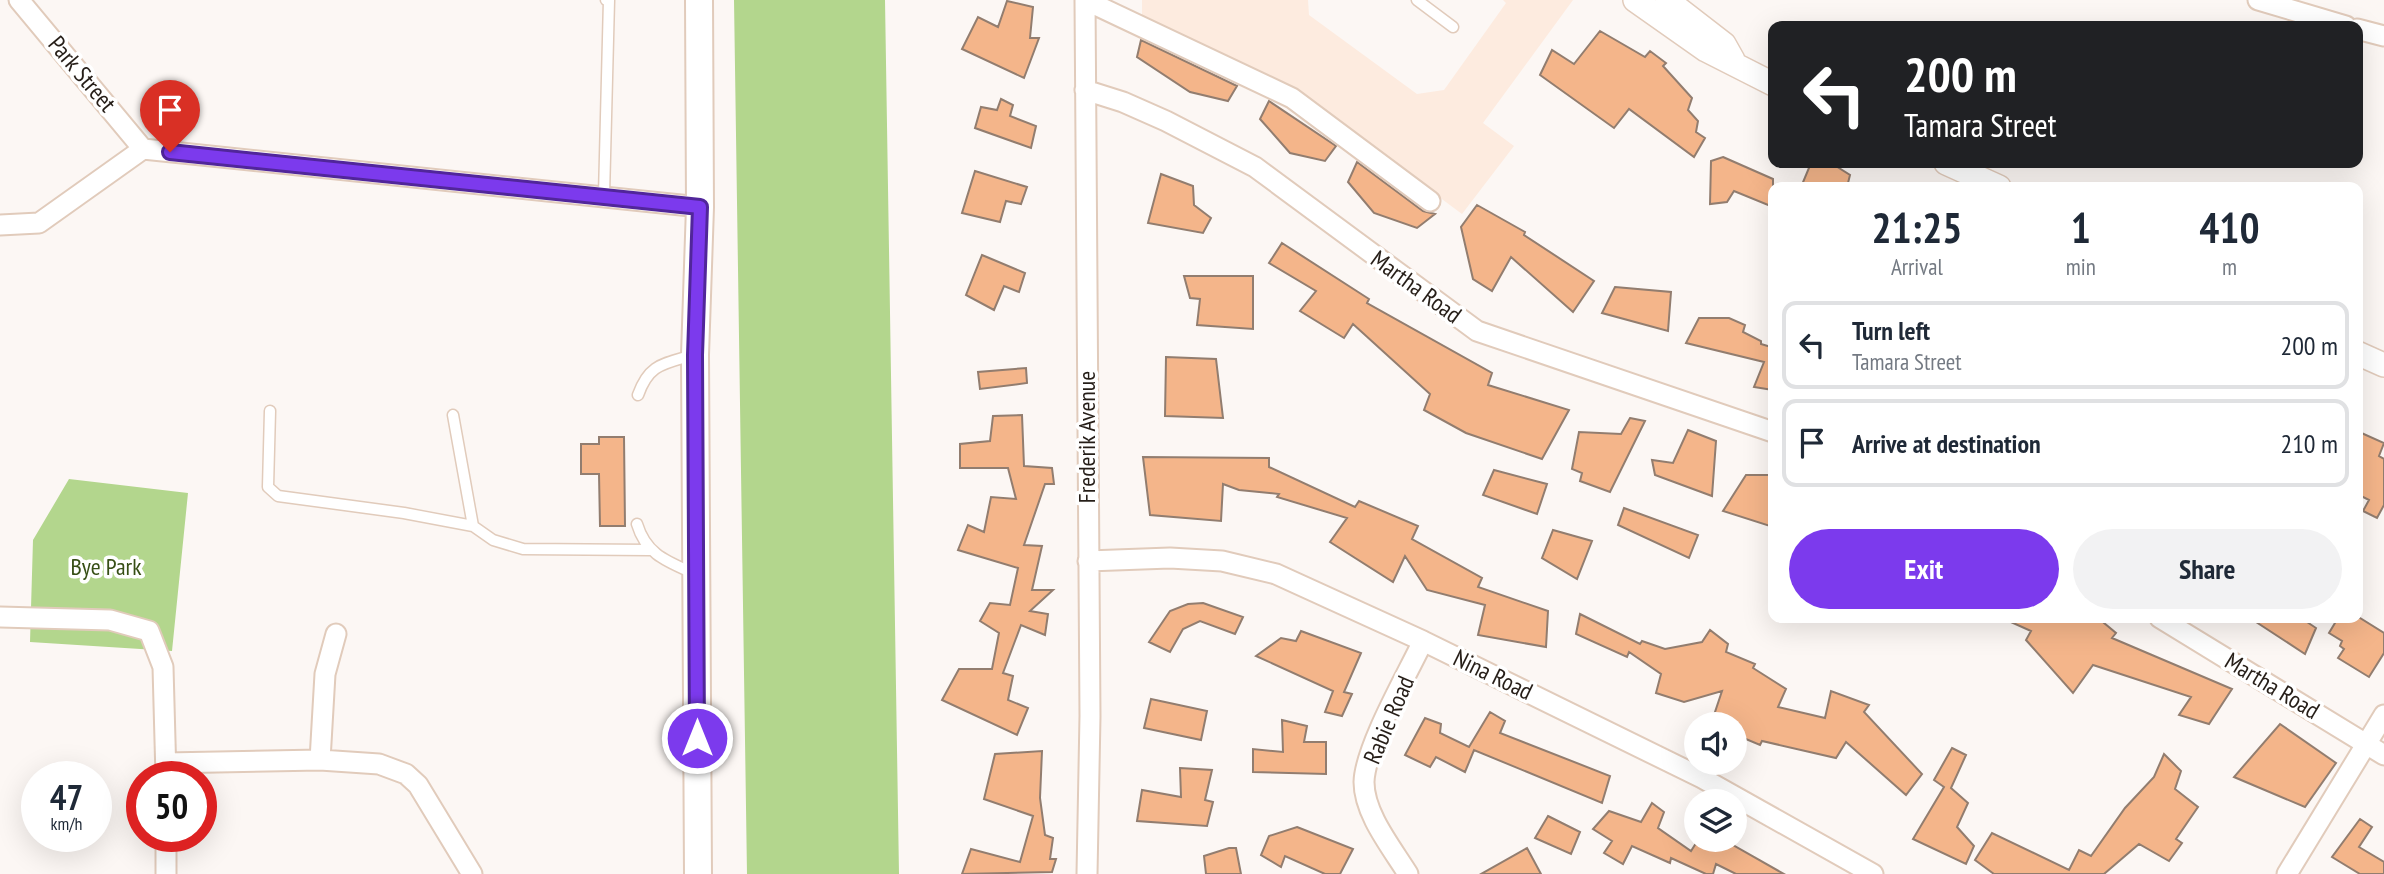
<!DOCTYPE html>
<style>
body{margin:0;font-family:"PT Sans Narrow",sans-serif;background:#f2f2f3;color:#1f2937;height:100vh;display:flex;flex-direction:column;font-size:26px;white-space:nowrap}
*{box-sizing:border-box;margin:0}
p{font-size:23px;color:#747a83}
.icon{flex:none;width:38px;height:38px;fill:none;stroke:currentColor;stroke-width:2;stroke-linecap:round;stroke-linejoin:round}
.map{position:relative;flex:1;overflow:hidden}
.sheet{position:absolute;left:1768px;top:182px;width:595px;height:441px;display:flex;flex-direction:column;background:#fff;border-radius:14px;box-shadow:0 7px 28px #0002}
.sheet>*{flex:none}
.hud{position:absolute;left:1768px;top:21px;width:595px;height:147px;border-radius:14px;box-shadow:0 7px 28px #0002;background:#202124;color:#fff;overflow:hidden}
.fabs{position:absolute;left:1684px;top:712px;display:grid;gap:14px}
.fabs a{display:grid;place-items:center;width:63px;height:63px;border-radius:50%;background:#fff;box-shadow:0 7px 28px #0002;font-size:35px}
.speed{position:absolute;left:21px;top:761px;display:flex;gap:14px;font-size:35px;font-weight:700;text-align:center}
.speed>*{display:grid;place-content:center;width:91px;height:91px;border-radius:50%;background:#fff;box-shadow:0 7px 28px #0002;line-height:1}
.speed small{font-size:18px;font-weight:400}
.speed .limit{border:10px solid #d22;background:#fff;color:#111}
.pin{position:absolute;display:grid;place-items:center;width:60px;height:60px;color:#fff;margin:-72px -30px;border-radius:50% 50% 50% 0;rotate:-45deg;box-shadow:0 0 7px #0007}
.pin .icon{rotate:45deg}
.me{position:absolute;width:77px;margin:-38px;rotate:0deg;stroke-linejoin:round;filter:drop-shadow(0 0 5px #0008)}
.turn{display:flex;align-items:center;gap:24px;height:147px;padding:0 21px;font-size:32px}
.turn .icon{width:91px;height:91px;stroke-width:2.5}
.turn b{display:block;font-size:49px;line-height:60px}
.eta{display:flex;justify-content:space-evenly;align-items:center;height:119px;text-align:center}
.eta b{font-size:42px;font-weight:600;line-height:49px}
.primary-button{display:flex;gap:14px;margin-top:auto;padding:14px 21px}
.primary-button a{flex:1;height:80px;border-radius:42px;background:#7c3aed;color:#fff;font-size:28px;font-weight:600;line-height:80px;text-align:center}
.primary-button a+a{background:#f2f2f3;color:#1f2937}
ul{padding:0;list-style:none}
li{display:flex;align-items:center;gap:21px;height:88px;margin:0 14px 10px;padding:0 7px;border:4px solid #e0e1e3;border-radius:14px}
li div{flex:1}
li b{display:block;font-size:26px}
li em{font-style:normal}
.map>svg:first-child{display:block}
.built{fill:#fdebdf}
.green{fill:#b3d68d}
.building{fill:#f4b58a;stroke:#927d6f;stroke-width:2}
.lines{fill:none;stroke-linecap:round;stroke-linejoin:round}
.service-casing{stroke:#e1cbbb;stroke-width:13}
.minor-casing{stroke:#e1cbbb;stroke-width:23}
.tertiary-casing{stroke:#e1cbbb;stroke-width:26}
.secondary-casing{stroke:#e1cbbb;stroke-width:30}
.service{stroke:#fff;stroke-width:10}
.minor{stroke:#fff;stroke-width:19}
.tertiary{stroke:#fff;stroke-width:23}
.secondary{stroke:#fff;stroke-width:26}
.route-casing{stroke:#51269a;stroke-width:18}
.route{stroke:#7c3aed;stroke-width:12}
.labels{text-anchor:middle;stroke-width:7;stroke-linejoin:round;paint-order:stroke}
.street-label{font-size:24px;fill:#261e18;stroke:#fff}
.park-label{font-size:24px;fill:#374f16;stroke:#fff}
</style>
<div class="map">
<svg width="2384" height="874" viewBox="0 0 2384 874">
<rect width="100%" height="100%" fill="#fcf7f4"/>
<path class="built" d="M1142,0H1308L1309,15L1417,94L1444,90L1506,3L1503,0H1573L1483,123L1514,146L1462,214L1302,95L1142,19Z"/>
<path class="green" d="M734,0H885L899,874H747Z
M69,479L188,493L172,651L30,642L33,540Z"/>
<path class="building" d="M1007,1L1033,7L1030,38H1039L1024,78L962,49L978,17L998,27Z
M1600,31L1645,57L1650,51L1666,63L1663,66L1692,98L1688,110L1698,121L1696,132L1705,138L1694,157L1629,109L1614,128L1540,75L1552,50L1574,64Z
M1141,40L1237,86L1228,101L1190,92L1137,57Z
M1001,99L1013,105L1010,116L1036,126L1031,148L975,128L981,107L997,110Z
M1269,101L1336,146L1325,161L1290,153L1260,119Z
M1723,157L1773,179V207L1734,191L1727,202L1710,204L1711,161Z
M1357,162L1423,211L1435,214L1417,228L1374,213L1348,182Z
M1811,163H1831L1850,175L1847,187H1801Z
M975,171L1027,187L1021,204L1006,201L1000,222L962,213Z
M1161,174L1193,186L1194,205L1211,218L1203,233L1148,223Z
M1477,205L1525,232L1524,235L1594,281L1573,312L1511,257L1492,291L1473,279L1461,227Z
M1282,243L1369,299L1367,303L1492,373L1488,385L1569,410L1542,459L1466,433L1424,410L1430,394L1353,324L1344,338L1300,311L1316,291L1269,263Z
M982,255L1025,273L1019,292L1004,286L994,310L966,295Z
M1184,276H1253V329L1197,325L1200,299L1190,298Z
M1615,287L1671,292L1668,331L1602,313Z
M1699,318H1729L1745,325L1743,332L1761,341V344L1771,347L1773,342V390L1754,387L1764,362L1686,343Z
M1166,357L1216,359L1223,418L1165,416Z
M1026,368L1027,383L980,389L978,372Z
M1022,415L1024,466L1052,468L1054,484H1045L1024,545L1042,546L1032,590H1053L1030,611L1048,614L1045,635L1021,625L1003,673L1013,676L1008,700L1028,708L1017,735L942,700L959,669H992L999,633L980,621L990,603L1010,605L1018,568L958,550L968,525L984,532L991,497L1016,499L1008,468H960V444L990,441L993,416Z
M1630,418L1645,421L1610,492L1580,481L1582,473L1572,469L1579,432L1621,434Z
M1688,430L1716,441L1712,496L1655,475L1652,460L1673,463Z
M2357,431L2384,443L2379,456L2384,459V505L2377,518L2363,511L2369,500L2357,494Z
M599,437H624L625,526H600L599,474H581V444H599Z
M1143,457L1269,458V467L1355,507L1359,501L1418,526L1412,539L1482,578L1478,587L1548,611L1546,647L1478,635L1485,605L1427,590L1405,556L1393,582L1330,542L1347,518L1277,497L1279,494L1239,490L1223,484L1221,521L1150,515Z
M1494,470L1547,484L1537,514L1483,495Z
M1746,475H1773V527L1723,511Z
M1624,508L1698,535L1689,558L1618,525Z
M1553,530L1592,541L1577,579L1542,558Z
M1203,603L1243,617L1235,634L1200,621L1183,629L1170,652L1149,642L1170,611L1188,604Z
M1580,614L1640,644L1642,641L1665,649L1702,642L1710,630L1728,644L1726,652L1755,664L1753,668L1786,689L1778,707L1825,718L1831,691L1869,705L1864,712L1922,774L1906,795L1846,742L1836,758L1762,741L1760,745L1734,734V724H1711L1722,691L1684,702L1656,693L1661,674L1629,652L1627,657L1576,634Z
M2002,618H2098L2116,633L2112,638L2232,689L2209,724L2179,715L2191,697L2093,665L2073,693L2026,640L2031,631Z
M2250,618H2301L2316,628L2305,654Z
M2338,618H2360L2384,633V653L2369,677L2338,658L2344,649L2340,646L2342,641L2329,633Z
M1301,631L1361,653L1344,692L1352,694L1342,716L1325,712L1333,691L1256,656L1281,638L1296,641Z
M1151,699L1207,711L1201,740L1144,728Z
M1490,712L1505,721L1500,733L1610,776L1602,803L1474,750L1465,772L1436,757L1430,767L1405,755L1425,718L1441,724L1440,733L1469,747Z
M1282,720L1307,726L1304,742H1326V774L1253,772V749L1283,752Z
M2280,724L2336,763L2305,807L2234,777Z
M1952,748L1966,755L1951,788L1968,803L1957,827L1974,846L1966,864L1913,839L1944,787L1934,780Z
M1042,751L1040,798L1045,835L1053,838L1050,859H1056L1052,872L962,874L971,849L1020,862L1033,816L984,799L995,754Z
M2164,754L2181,771L2175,789L2198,807L2176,839L2182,843L2169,861L2139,844L2104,874H1994L1975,860L1992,833L2069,870L2079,850L2091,856L2125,808L2154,777Z
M1180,768L1212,770L1205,800L1213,802L1207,826L1137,821L1142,790L1181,797Z
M1652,803L1664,812L1658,828L1691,851L1698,840H1724L1784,874H1736L1716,864L1713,874H1706L1671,858L1670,863L1632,846L1623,864L1604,853L1612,841L1593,829L1609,811L1641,822Z
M1548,816L1580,832L1571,854L1535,838Z
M2360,819L2372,827L2359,847L2384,862V874H2360L2332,857Z
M1297,827L1353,849L1340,874H1325L1285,856L1281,867L1261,855L1269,836Z
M1229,848H1236L1241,874H1206L1204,856Z
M1527,848L1541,874H1481Z"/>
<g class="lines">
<defs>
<path id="service" d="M1417,0L1453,27
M604,195L609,0H606
M638,395C649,364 663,364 693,355
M270,411L268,487L278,496L404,513L473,526
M453,415L473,526L493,540L523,549L650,550
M637,524C646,554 666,561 693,573"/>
<path id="minor" d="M19,0L143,149
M1085,0L1090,716L1087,874
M1085,0L1292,98L1430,201
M2258,0L2346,26
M2357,29L2384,36
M1085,90L1123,102L1166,121L1255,167L1477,331L1773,432
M0,225L39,223L143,149L700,207
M1088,561L1170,558L1222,561L1276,574L1423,641L1702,778L1873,874
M0,617L110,620L149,631L163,667L166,777
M2160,618L2384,755
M320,760L325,674L336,634
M166,763L320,760L379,764L406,774L418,785L472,874
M166,874V836
M1408,874C1392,848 1364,814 1364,782C1365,747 1407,675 1423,641
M2287,874L2384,715"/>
<path id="tertiary" d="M1635,0L1706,50L1773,84
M1667,0L1724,44L1733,60
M1946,163L1999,187
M2357,353L2384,365"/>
<path id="secondary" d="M698,874L695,355L700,207L699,0"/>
</defs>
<use href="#service" class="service-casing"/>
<use href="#minor" class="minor-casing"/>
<use href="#tertiary" class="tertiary-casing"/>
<use href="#secondary" class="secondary-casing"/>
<use href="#service" class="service"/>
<use href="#minor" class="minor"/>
<use href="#tertiary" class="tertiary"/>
<use href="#secondary" class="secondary"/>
</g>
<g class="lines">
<defs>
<path id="route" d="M170,152L700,207L695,355L697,738"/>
</defs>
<use href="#route" class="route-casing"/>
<use href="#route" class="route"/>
</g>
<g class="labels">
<g class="street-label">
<text transform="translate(82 74) rotate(50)" y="8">Park Street</text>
<text transform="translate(1416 287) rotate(36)" y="8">Martha Road</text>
<text transform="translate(1087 437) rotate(-90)" y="8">Frederik Avenue</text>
<text transform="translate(1493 675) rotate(26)" y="8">Nina Road</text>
<text transform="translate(2272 686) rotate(31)" y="8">Martha Road</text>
<text transform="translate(1389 720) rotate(-67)" y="8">Rabie Road</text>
</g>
<g class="park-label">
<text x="106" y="575">Bye Park</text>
</g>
</g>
</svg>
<div class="fabs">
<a><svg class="icon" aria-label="sound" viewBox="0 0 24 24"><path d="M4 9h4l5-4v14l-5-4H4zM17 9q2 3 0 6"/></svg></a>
<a><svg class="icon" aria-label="layers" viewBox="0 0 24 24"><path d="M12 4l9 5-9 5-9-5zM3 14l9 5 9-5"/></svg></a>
</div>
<div class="speed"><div>47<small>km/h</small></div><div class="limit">50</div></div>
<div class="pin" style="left:170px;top:152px;background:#d93025"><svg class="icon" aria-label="arrive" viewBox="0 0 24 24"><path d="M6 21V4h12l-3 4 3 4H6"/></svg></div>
<svg class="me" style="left:697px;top:738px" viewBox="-20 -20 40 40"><circle r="17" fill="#7c3aed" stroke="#fff" stroke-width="3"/><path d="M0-11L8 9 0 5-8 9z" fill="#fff"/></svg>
<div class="hud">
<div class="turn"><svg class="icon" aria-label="left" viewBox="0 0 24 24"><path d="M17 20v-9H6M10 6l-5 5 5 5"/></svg><div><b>200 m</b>Tamara Street</div></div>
</div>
<section class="sheet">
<div class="eta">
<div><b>21:25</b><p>Arrival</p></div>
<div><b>1</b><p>min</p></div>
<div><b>410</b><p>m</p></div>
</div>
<ul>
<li><svg class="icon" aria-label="left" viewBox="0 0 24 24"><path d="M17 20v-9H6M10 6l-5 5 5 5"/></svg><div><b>Turn left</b><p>Tamara Street</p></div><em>200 m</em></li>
<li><svg class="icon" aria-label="arrive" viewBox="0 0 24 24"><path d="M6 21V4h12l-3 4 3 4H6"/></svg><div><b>Arrive at destination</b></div><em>210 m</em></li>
</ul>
<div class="primary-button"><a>Exit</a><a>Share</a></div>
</section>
</div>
